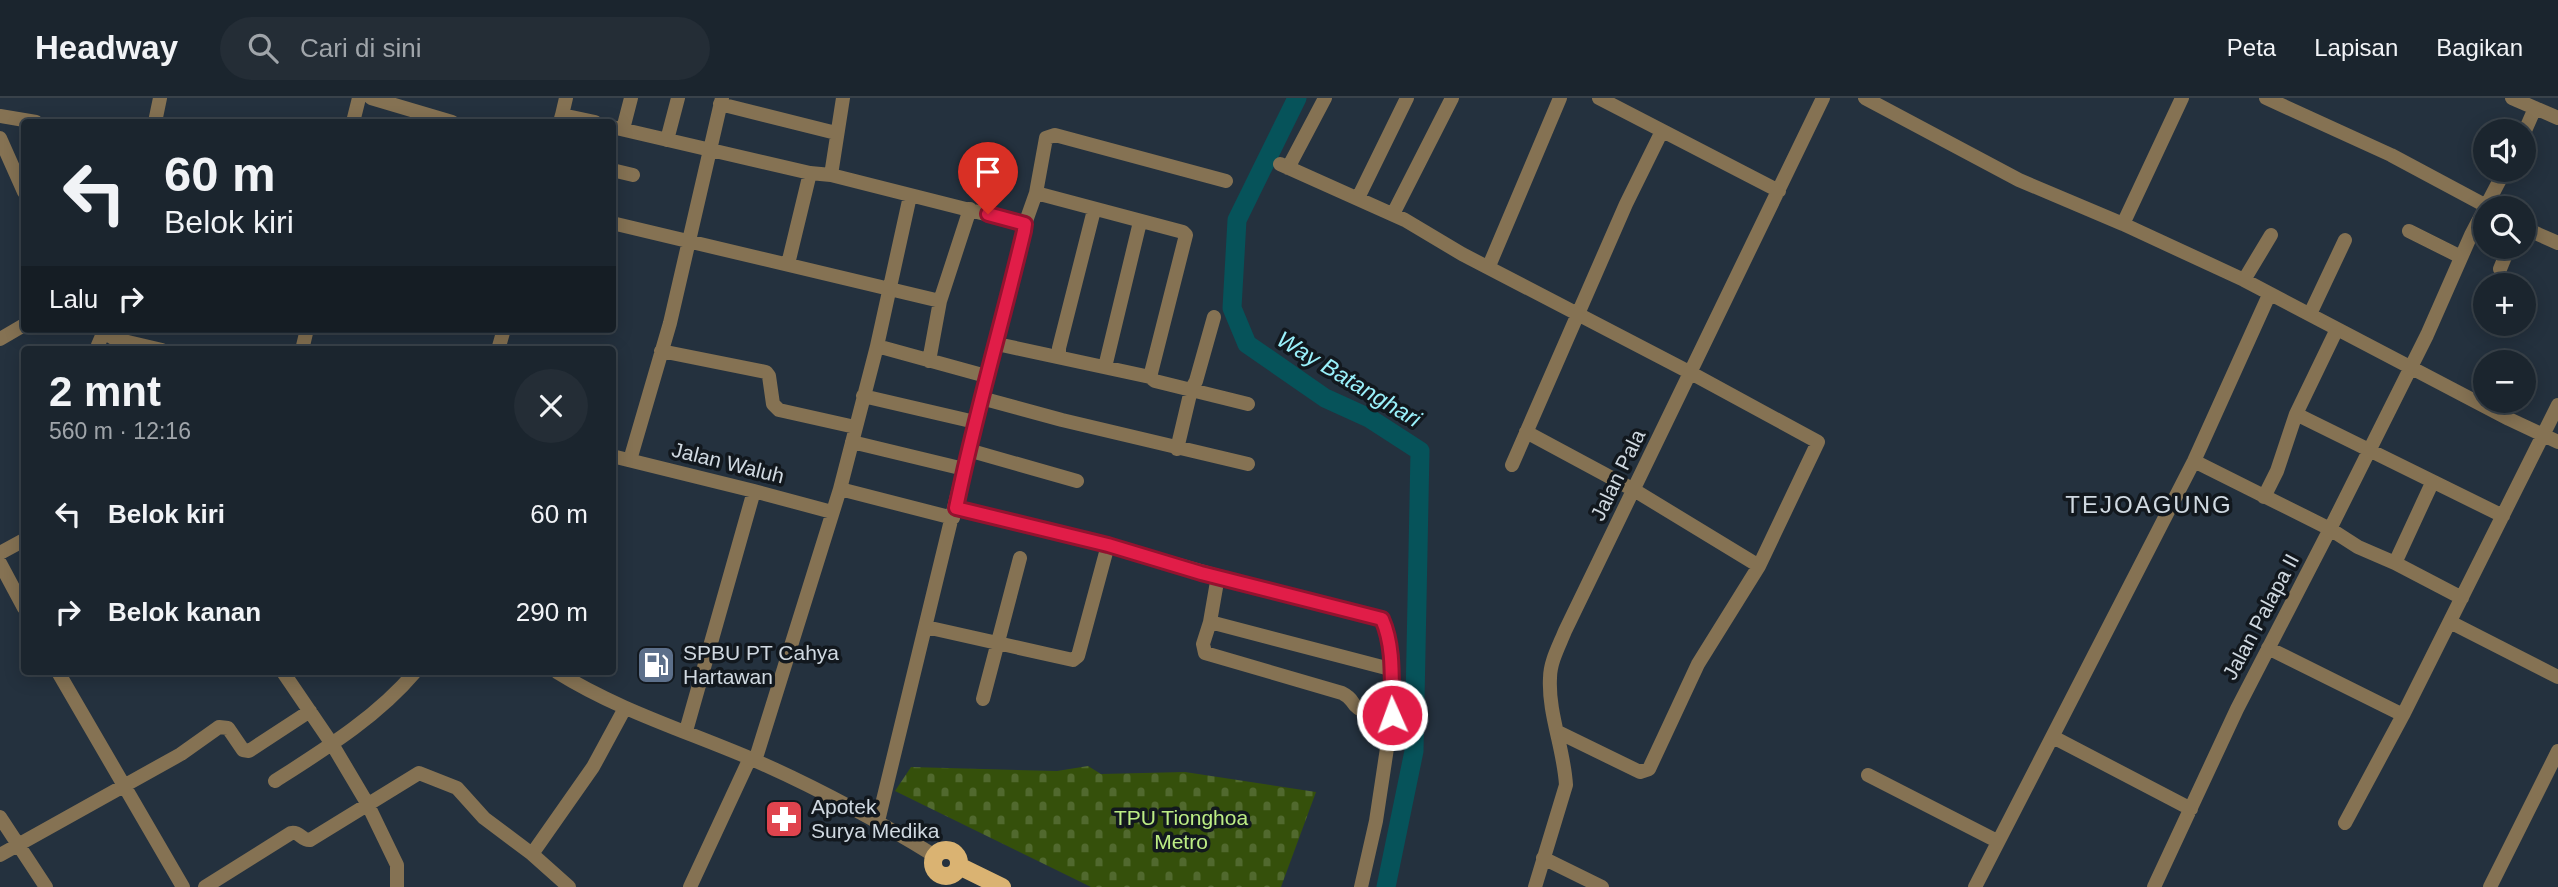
<!DOCTYPE html>
<html lang="id">
<meta charset="utf-8">
<style>
body{margin:0;font-family:Helvetica,sans-serif;background:#242d36;color:#f1f3f6;height:100vh;display:flex;flex-direction:column;font-size:26px;white-space:nowrap}
*{box-sizing:border-box;margin:0}
p{font-size:23px;color:#a0a5aa}
.icon{flex:none;width:38px;height:38px;fill:none;stroke:currentColor;stroke-width:2;stroke-linecap:round;stroke-linejoin:round}
.map{position:relative;flex:1;overflow:hidden}
.details{position:absolute;left:21px;top:248px;width:595px;height:329px;display:flex;flex-direction:column;background:#1b252e;border-radius:7px;box-shadow:0 4px 18px #0003,0 0 0 2px #39424a}
.details>*{flex:none}
.top-card{position:absolute;left:21px;top:21px;width:595px;height:214px;border-radius:7px;box-shadow:0 4px 18px #0003,0 0 0 2px #39424a;background:#1b252e;color:#f1f3f6;overflow:hidden}
.buttons{position:absolute;left:2473px;top:21px;display:grid;gap:14px}
.buttons a{display:grid;place-items:center;width:63px;height:63px;border-radius:50%;background:#1b252e;box-shadow:0 4px 18px #0003,0 0 0 2px #39424a;font-size:35px}
.pin{position:absolute;display:grid;place-items:center;width:60px;height:60px;color:#fff;margin:-72px -30px;border-radius:50% 50% 50% 0;rotate:-45deg;box-shadow:0 0 7px #0007}
.pin .icon{rotate:45deg}
.me{position:absolute;width:77px;margin:-38px;rotate:358deg;stroke-linejoin:round;filter:drop-shadow(0 0 5px #0008)}
.turn{display:flex;align-items:center;gap:24px;height:147px;padding:0 28px;font-size:32px}
.turn .icon{width:91px;height:91px;stroke-width:2.5}
.turn b{display:block;font-size:49px;line-height:60px}
.then{display:flex;align-items:center;height:66px;padding:0 28px;background:#0003;gap:14px;font-size:26px}
.round{display:grid;place-items:center;flex:none;width:74px;height:74px;border-radius:37px;background:#242d36}
.summary{display:flex;align-items:center;justify-content:space-between;height:119px;padding:0 28px}
h1{font-size:42px;font-weight:700;line-height:52px}
ul{padding:0;list-style:none}
li{display:flex;align-items:center;gap:21px;height:98px;padding:0 28px}
li div{flex:1}
li b{display:block;font-size:26px}
li em{font-style:normal}
header{display:flex;align-items:center;gap:42px;box-sizing:border-box;height:98px;padding:0 35px;background:#1b252e;border-bottom:2px solid #39424a}
header strong{font-size:33px}
nav{display:flex;gap:38px;margin-inline-start:auto;font-size:24px}
.search{width:490px;height:63px;background:#242d36;display:flex;align-items:center;gap:18px;box-sizing:border-box;padding:0 24px;border-radius:38px;color:#a0a5aa;font-size:26px}
.map>svg:first-child{display:block}
.cemetery{fill:url(#cemetery-stones)}
.lines{fill:none;stroke-linecap:round;stroke-linejoin:round}
.river{stroke:#06535a;stroke-width:19}
.minor{stroke:#857253;stroke-width:14}
.major{stroke:#dab372;stroke-width:18}
.route-casing{stroke:#92132f;stroke-width:18}
.route{stroke:#e11d48;stroke-width:12}
.labels{text-anchor:middle;stroke-width:7;stroke-linejoin:round;paint-order:stroke}
.street-label{font-size:21px;fill:#d0d9e1;stroke:#12181e}
.poi-label{font-size:21px;fill:#d0d9e1;stroke:#12181e;text-anchor:start}
.park-label{font-size:21px;fill:#bded85;stroke:#12181e}
.water-label{font-size:23px;font-style:italic;fill:#9af1fb;stroke:#12181e}
.quarter-label{font-size:24px;letter-spacing:2px;fill:#d0d9e1;stroke:#12181e}
</style>
<header>
<strong>Headway</strong>
<div class="search"><svg class="icon" aria-label="search" viewBox="0 0 24 24"><circle cx="10" cy="10" r="6"/><path d="M15 15l6 6"/></svg>Cari di sini</div>
<nav><a>Peta</a><a>Lapisan</a><a>Bagikan</a></nav>
</header>
<div class="map">
<svg width="2558" height="789" viewBox="0 0 2558 789">
<defs>
<pattern id="cemetery-stones" width="16" height="16" patternUnits="userSpaceOnUse" patternTransform="scale(1.75)"><rect width="16" height="16" fill="#35500b"/><path d="M2 7V4a2 2 0 0 1 4 0v3zM10 15v-3a2 2 0 0 1 4 0v3z" fill="#51692e"/></pattern>
</defs>
<rect width="100%" height="100%" fill="#24313e"/>
<path class="cemetery" d="M1088,668L1101,676L1185,674L1316,694L1281,789H1091L895,693L911,669L1057,673Z"/>
<g class="lines">
<path class="river" d="M1297,0L1237,122L1232,210L1247,246L1325,300L1369,320L1420,353L1414,653L1386,789"/>
<path class="minor" d="M371,0L452,24
M1599,0L1779,93
M1865,0L2019,82L2123,126L2244,182L2509,321L2558,344
M2266,0L2391,57L2490,110
M2512,0L2558,20
M720,6L836,35
M562,17L566,0
M0,18L36,24
M155,24L160,0
M353,24L359,0
M560,24L562,17L595,24
M612,29L810,75L831,77L1025,126
M623,31L631,0
M2524,35L2535,10
M0,40L24,94
M667,42L678,0
M1280,66L1405,122L1462,156L1691,275L1818,344L1759,468L1698,566L1649,671L1640,674L1558,634
M1288,70L1325,0
M612,72L633,77
M831,77L843,0
M1036,95L1183,134L1186,137L1150,279
M1358,100L1407,0
M1393,116L1452,0
M612,125L940,203
M2123,126L2182,0
M2524,130L2558,145
M2409,133L2461,159
M788,166L810,75
M1489,168L1560,0
M2500,171L2509,149
M2244,182L2271,137
M2310,216L2345,142
M98,231L115,241L162,252
M0,241L24,227
M997,246L1150,279L1155,283L1248,306
M877,248L986,278
M99,252L98,247L105,231
M302,252L307,231
M498,252L504,231
M661,253L766,274L769,278L773,306L779,312L855,329
M1059,259V250L1094,112
M929,263L940,203L970,111
M1105,269L1140,124
M863,298L975,324
M981,300L1062,322L1248,366
M2296,316L2503,418
M1526,334L1634,392L1759,468
M852,344L964,371
M1177,351L1191,292L1196,283L1214,219
M968,352L1077,383
M612,358L754,393L832,414
M630,362L670,225L722,0
M2194,363L2330,431L2358,449L2395,465L2462,500
M1512,367L1626,106L1662,33
M840,391L953,420
M2264,399L2277,373L2296,316L2337,231
M956,410L1108,447L1218,478L1210,524L1203,546L1205,555L1342,595C1354,601 1350,604 1358,610C1367,617 1381,617 1392,617
M0,455L24,442
M0,465L24,510
M2395,465L2432,385
M1218,478L1382,521L1387,533L1390,552L1392,617L1376,723L1361,789
M1210,524L1390,571
M2450,524L2558,579
M926,529L1073,562L1078,558L1108,447
M2268,550L2403,617
M58,574L183,789
M283,574L332,646L367,705L397,767V789
M557,574C616,611 683,632 747,659C812,687 875,721 935,758
M983,601L1020,460
M686,633L754,393
M2053,639L2191,711
M755,663L840,391L877,248L910,98
M1868,677L1997,743
M275,683C325,651 377,619 415,574
M0,719L46,789
M878,723L986,278L997,246L1025,126L1036,95L1046,40L1055,37L1226,83
M2345,725L2403,617L2558,307
M532,756L593,669L625,610
M0,757L181,656L219,629L228,630L243,652L249,653L310,613
M1543,760L1602,789
M205,789L291,735C300,733 302,743 310,742L419,675L457,690L484,720L532,756L569,789
M690,789L750,660
M1535,789L1566,687C1564,651 1548,615 1550,580C1550,564 1559,548 1565,533L1823,0
M1975,789L2194,363L2269,197
M2154,789L2237,611L2330,431L2427,237L2471,137L2505,72
M2490,789L2558,653"/>
<path class="major" d="M933 765a13 13 0 1 1 26 0a13 13 0 1 1-26 0Z
M959,768L1002,789"/>
</g>
<g class="lines">
<defs>
<path id="route" d="M988,116L1025,126L1024,133C1002,226 975,317 956,410L1108,447L1201,475L1382,521C1395,550 1391,586 1392,617"/>
</defs>
<use href="#route" class="route-casing"/>
<use href="#route" class="route"/>
</g>
<defs>
<symbol id="fuel-square" viewBox="-11 -11 22 22"><rect x="-9" y="-9" width="18" height="18" rx="4" fill="#5c6f8a" stroke="#12181e"/><path d="M-5.5-6h7V0h2V4h1.3V-2.5L3-4.5l.8-.8L6-3V5H2.5V1h-1V6h-7ZM-4.2-4.7v3.2H.2V-4.7Z" fill="#fff"/></symbol>
<symbol id="pharmacy-square" viewBox="-11 -11 22 22"><rect x="-9" y="-9" width="18" height="18" rx="4" fill="#e0444e" stroke="#12181e"/><path d="M-2-6h4v4h4v4h-4v4h-4v-4h-4v-4h4Z" fill="#fff"/></symbol>
</defs>
<g fill-rule="evenodd">
<use href="#fuel-square" x="634" y="545" width="44" height="44"/>
<use href="#pharmacy-square" x="762" y="699" width="44" height="44"/>
</g>
<g class="labels">
<g class="street-label">
<text transform="translate(728 365) rotate(14)" y="7">Jalan Waluh</text>
<text transform="translate(1618 377) rotate(-64)" y="7">Jalan Pala</text>
<text transform="translate(2261 519) rotate(-62)" y="7">Jalan Palapa II</text>
</g>
<g class="poi-label">
<text x="683" y="562">SPBU PT Cahya<tspan x="683" dy="24">Hartawan</tspan></text>
<text x="811" y="716">Apotek<tspan x="811" dy="24">Surya Medika</tspan></text>
</g>
<g class="park-label">
<text x="1181" y="727">TPU Tionghoa<tspan x="1181" dy="24">Metro</tspan></text>
</g>
<g class="water-label">
<text transform="translate(1349 281) rotate(31)" y="8">Way Batanghari</text>
</g>
<g class="quarter-label">
<text x="2149" y="415">TEJOAGUNG</text>
</g>
</g>
</svg>
<div class="buttons">
<a><svg class="icon" aria-label="sound" viewBox="0 0 24 24"><path d="M4 9h4l5-4v14l-5-4H4zM17 9q2 3 0 6"/></svg></a>
<a><svg class="icon" aria-label="search" viewBox="0 0 24 24"><circle cx="10" cy="10" r="6"/><path d="M15 15l6 6"/></svg></a>
<a>+</a>
<a>−</a>
</div>
<div class="pin" style="left:988px;top:116px;background:#d93025"><svg class="icon" aria-label="arrive" viewBox="0 0 24 24"><path d="M6 21V4h12l-3 4 3 4H6"/></svg></div>
<svg class="me" style="left:1392px;top:617px" viewBox="-20 -20 40 40"><circle r="17" fill="#e11d48" stroke="#fff" stroke-width="3"/><path d="M0-11L8 9 0 5-8 9z" fill="#fff"/></svg>
<div class="top-card">
<div class="turn"><svg class="icon" aria-label="left" viewBox="0 0 24 24"><path d="M17 20v-9H6M10 6l-5 5 5 5"/></svg><div><b>60 m</b>Belok kiri</div></div>
<div class="then">Lalu<svg class="icon" aria-label="right" viewBox="0 0 24 24"><path d="M7 20v-9h11M14 6l5 5-5 5"/></svg></div>
</div>
<section class="details">
<div class="summary"><div><h1>2 mnt</h1><p>560 m · 12:16</p></div><a class="round"><svg class="icon" aria-label="close" viewBox="0 0 24 24"><path d="M6 6l12 12M18 6L6 18"/></svg></a></div>
<ul>
<li><svg class="icon" aria-label="left" viewBox="0 0 24 24"><path d="M17 20v-9H6M10 6l-5 5 5 5"/></svg><div><b>Belok kiri</b></div><em>60 m</em></li>
<li><svg class="icon" aria-label="right" viewBox="0 0 24 24"><path d="M7 20v-9h11M14 6l5 5-5 5"/></svg><div><b>Belok kanan</b></div><em>290 m</em></li>
</ul>
</section>
</div>
